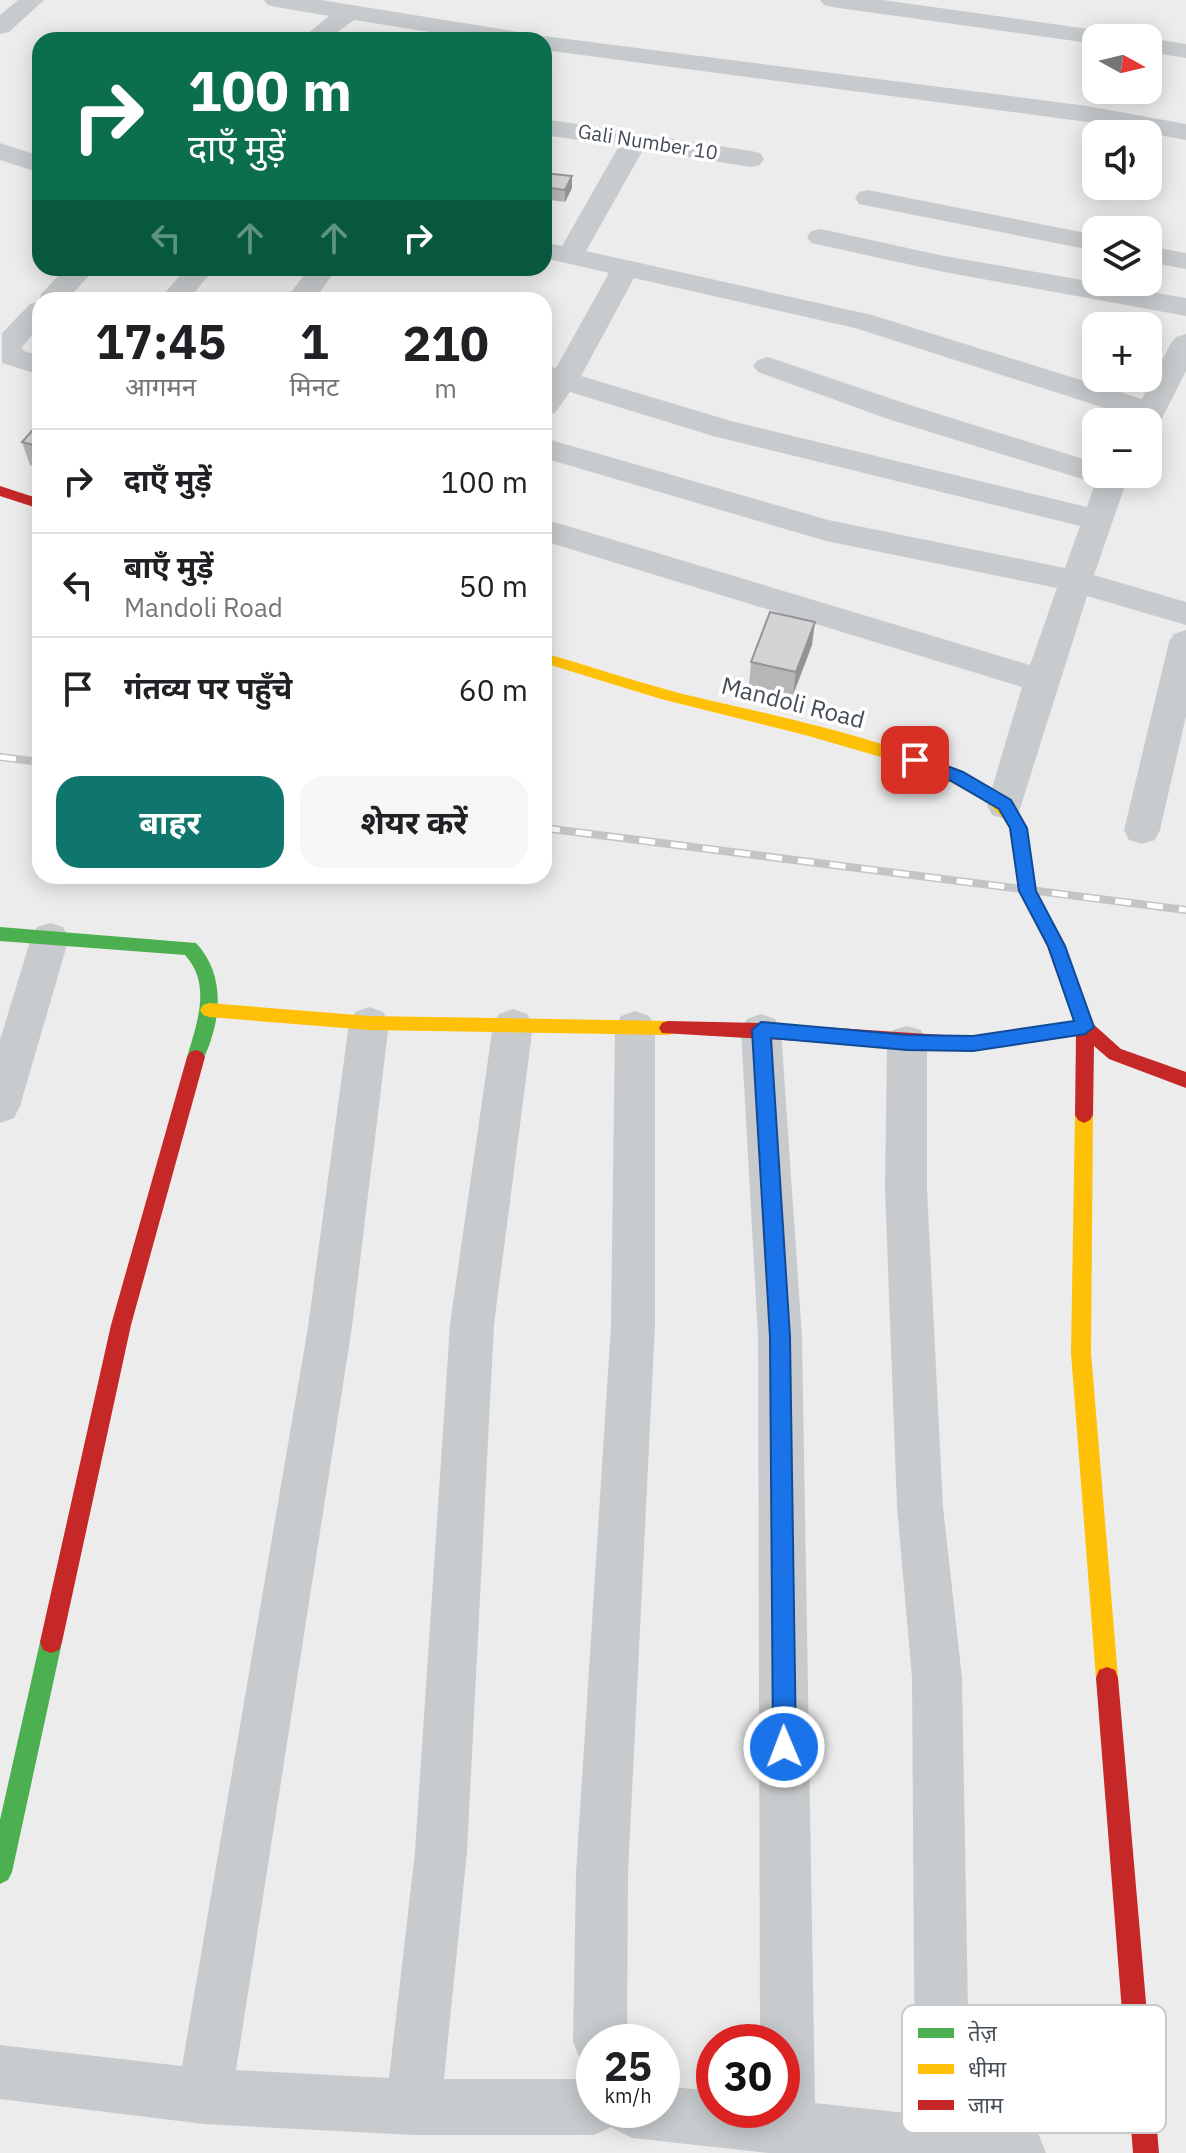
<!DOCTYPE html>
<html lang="hi">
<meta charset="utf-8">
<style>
body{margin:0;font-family:"IBM Plex Sans","Noto Sans Devanagari",sans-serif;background:#f6f6f6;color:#202124;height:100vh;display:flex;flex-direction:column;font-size:30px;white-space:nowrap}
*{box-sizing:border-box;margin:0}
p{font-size:26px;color:#757577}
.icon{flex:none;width:44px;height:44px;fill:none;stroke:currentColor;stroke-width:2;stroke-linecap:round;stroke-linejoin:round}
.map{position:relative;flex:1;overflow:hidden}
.side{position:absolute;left:32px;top:292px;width:520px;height:592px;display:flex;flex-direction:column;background:#fff;border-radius:24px;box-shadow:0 4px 20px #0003}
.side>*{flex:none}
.guide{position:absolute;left:32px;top:32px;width:520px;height:244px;border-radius:24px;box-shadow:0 4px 20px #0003;background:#0b6e4f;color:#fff;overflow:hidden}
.needle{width:52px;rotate:98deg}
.tools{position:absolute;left:1082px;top:24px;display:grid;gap:16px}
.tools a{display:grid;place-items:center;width:80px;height:80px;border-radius:16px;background:#fff;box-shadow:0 4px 20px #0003;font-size:40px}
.speed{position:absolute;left:576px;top:2024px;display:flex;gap:16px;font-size:40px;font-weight:700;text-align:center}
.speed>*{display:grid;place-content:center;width:104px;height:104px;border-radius:50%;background:#fff;box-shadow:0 4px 20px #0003;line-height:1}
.speed small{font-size:20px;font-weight:400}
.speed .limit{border:12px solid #d22;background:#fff;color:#111}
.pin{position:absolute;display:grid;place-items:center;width:68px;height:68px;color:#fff;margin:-34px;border-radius:16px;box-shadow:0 4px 12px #0006}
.me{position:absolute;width:88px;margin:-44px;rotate:359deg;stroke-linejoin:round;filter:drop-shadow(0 0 6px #0008)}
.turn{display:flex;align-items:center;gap:28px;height:168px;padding:0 24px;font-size:36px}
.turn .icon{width:104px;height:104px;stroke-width:2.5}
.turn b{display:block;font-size:56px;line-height:68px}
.lanes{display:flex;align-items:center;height:76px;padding:0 24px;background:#0003;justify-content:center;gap:40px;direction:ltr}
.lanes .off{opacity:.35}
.eta{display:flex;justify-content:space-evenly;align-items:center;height:136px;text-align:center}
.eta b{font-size:48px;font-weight:700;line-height:56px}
.action{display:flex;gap:16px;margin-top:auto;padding:16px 24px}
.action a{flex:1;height:92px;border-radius:24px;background:#0f766e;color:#fff;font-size:32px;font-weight:700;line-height:92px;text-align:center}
.action a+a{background:#f6f6f6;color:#202124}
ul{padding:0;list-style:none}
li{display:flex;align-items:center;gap:24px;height:104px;padding:0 24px;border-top:2px solid #e0e0e0}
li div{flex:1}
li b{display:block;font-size:30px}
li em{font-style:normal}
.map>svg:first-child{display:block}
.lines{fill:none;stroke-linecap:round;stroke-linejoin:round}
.street{fill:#c8cbcd;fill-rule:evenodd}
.fast{fill:#4caf50;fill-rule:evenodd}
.slow{fill:#ffc107;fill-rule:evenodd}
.jam{fill:#c62828;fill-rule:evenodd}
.rail-casing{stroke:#c2c4c6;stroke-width:8}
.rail{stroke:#fff;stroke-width:5;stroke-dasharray:16;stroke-linecap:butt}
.wall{fill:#b6b6b8}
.shaded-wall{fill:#949496}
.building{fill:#d4d4d6;stroke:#949496;stroke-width:2}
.route{fill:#1a73e8;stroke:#114b97;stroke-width:2}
.labels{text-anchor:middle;stroke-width:7;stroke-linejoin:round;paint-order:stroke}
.far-street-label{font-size:20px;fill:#454d57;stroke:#fff}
.street-label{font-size:24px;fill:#454d57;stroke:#fff}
.key{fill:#fff;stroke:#c7cacd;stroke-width:2}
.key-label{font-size:22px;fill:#454d57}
</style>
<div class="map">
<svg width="1186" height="2153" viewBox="0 0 1186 2153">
<rect width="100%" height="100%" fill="#edecec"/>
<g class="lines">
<path class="street" d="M18,0H44L9,32L0,34V15Z
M264,0H321L525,33L536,38L544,36L1087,106L1186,124V140L1087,122L544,50V40H480L354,20L327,40H300L329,16L276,7L268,5Z
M820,0H883L1102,31L1111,33L1114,38H1096V44L832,7L824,5Z
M1147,38H1148L1186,44V58L1148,52Z
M544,119L751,151L760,153L764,159L760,165L751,167L643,150L586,251L872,315L1142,399L1171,343L1176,337L1186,334V371L1160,422L1156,429L1148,431V422H1130L1133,417L855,328L634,278L581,376L731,421L1087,507L1095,483L888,419L758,372L753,366L758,360L768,357L910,405L1096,463V474H1129L1094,575L1186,602V625L1087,596L1018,815L1005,819L992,815L987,805L1022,687L544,541V519L1030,665L1057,588L826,541L544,458V438L828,520L1065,568L1080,526L713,436L570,392L555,413L544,415V365L556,368L609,273L544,258V242L562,246L619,146L544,135Z
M0,143L40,156V173L0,160Z
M868,190L1096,235V251L859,204L855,198L859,192Z
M821,229L944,256L1186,298V316L944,272L811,243L807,237L811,231Z
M1148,246L1186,253V269L1148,262Z
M66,268H96L67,300H40V326L22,347L24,351L40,356V375L2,363V333L30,304L38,302L41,294Z
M186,268H215L188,300H159Z
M309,268H337L318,295L321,300H292L289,295Z
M1186,630V716L1160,830L1155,840L1142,844L1129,840L1124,830L1169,642L1174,634Z
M50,923L63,927L69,938L20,1106L14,1118L0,1123V1040L31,938L37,927Z
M369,1007L383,1012L389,1023L352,1327L236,2070L389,2078L415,1852L450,1324L493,1025L499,1014L513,1009L527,1014L533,1025L494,1324L467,1852L444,2079H594V2110H662V2086L714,2091V2110H782V2042H760L758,1337L741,1030L747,1019L761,1014L775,1019L781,1030L802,1337L815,2103L915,2114L912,1678L897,1507L885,1189L887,1042L893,1030L907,1026L921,1030L927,1042V1189L943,1507L962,1678L970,2120L1018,2125L1038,2133L1046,2153H768L632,2138L611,2127L594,2135H413L204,2124L0,2099V2045L182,2066L308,1327L349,1023L355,1012Z
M635,1011L649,1016L655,1027V1325L628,1873L627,2042H594V2067L581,2061L573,2042L576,1873L611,1325L615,1027L621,1016Z"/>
<path class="fast" d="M0,927L196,943C227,976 221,1023 202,1062H190L187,1057C197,1023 212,984 185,955L0,941Z
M51,1631L59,1634L62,1642L12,1872L8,1880L0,1884V1820L40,1642L43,1634Z"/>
<path class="slow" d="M544,653C589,666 634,681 679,693C754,712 981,754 1020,817L1012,823L1006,821L986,801L950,782L905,764L805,735L661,699L544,663Z
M209,1003L369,1016L668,1021L674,1023L677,1028L674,1033L668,1035L369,1030L209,1017L203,1015L200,1010L203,1005Z
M1084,1107L1090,1110L1093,1115L1091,1353L1118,1678L1115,1686L1107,1689L1099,1686L1096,1678L1071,1353L1075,1115L1078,1110Z"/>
<path class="jam" d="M0,486L40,499V509L0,496Z
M1012,811L1018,813L1026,828L1035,891L1065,946L1092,1023L1121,1049L1186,1072V1088L1109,1059L1094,1046L1093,1115L1090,1120L1084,1123L1078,1120L1075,1115L1076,1036L973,1051L662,1033L659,1028L662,1023L668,1021L761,1023L973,1037L1074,1021L1047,946L1019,891L1010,828L1004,817Z
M196,1050L202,1052L205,1057L131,1325L62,1642L59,1650L51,1653L43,1650L40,1642L111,1325L187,1057L190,1052Z
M1107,1667L1115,1670L1118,1678L1159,2153H1133L1096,1678L1099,1670Z"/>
<defs>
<path id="rail" d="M0,757L40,762
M544,828L1186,910"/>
</defs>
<use href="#rail" class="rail-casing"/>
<use href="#rail" class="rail"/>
</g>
<path class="wall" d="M544,173L572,176V188L565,202L544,199Z
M40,422V468L30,465L22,442Z
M812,645L793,695L749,685L751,662Z"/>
<path class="shaded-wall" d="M572,176V188L565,202V190Z
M815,622L812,645L793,695L796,672Z"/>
<path class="building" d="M544,173L572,176L565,190L544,187Z
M40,422V447L22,442Z
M770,612L815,622L796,672L751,662Z"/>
<path class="route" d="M915,754L963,772L1011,800L1027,828L1036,891L1065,946L1094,1027L1085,1034L973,1051L907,1050L771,1038L790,1337L796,1747L792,1755L784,1758L776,1755L773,1747L770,1337L752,1030L761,1022L907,1035L973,1036L1074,1021L1048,946L1019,891L1010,828L999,809L951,781L910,764V756Z"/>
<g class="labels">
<g class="far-street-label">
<text transform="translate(648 142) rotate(9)" y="7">Gali Number 10</text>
</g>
<g class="street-label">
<text transform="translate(793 703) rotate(14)" y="8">Mandoli Road</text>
</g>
</g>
<rect x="902" y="2005" width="264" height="128" rx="12" class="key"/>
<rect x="918" y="2028" width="36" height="10" fill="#4caf50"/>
<rect x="918" y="2064" width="36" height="10" fill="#ffc107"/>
<rect x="918" y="2100" width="36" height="10" fill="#c62828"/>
<g class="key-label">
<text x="968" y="2041">तेज़</text>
<text x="968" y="2077">धीमा</text>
<text x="968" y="2113">जाम</text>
</g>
</svg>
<div class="tools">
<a><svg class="needle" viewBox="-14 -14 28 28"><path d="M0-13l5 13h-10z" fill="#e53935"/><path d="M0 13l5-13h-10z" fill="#757577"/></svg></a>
<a><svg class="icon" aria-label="sound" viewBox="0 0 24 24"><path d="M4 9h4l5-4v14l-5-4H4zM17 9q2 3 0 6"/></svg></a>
<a><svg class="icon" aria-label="layers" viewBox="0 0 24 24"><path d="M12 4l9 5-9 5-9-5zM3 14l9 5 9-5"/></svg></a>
<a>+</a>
<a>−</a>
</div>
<div class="speed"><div>25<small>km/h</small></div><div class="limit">30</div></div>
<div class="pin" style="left:915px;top:760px;background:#d93025"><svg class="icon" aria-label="arrive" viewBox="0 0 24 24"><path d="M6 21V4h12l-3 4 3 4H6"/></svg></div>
<svg class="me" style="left:784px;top:1747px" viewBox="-20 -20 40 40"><circle r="17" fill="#1a73e8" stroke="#fff" stroke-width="3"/><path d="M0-11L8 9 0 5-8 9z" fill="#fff"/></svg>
<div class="guide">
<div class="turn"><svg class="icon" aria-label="right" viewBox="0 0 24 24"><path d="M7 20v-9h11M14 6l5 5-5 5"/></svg><div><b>100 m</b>दाएँ मुड़ें</div></div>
<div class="lanes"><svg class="icon off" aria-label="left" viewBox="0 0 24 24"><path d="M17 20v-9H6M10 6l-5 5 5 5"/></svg><svg class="icon off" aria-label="ahead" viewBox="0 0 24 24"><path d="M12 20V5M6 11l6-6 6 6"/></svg><svg class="icon off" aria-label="ahead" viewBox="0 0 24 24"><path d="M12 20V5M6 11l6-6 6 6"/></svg><svg class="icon" aria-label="right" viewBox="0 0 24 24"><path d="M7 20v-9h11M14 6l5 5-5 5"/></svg></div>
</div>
<section class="side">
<div class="eta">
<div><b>17:45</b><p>आगमन</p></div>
<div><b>1</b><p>मिनट</p></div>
<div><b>210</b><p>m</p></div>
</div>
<ul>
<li><svg class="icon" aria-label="right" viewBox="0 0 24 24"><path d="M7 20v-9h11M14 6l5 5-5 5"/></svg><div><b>दाएँ मुड़ें</b></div><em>100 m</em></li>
<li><svg class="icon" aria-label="left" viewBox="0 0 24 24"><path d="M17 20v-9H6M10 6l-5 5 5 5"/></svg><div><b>बाएँ मुड़ें</b><p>Mandoli Road</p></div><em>50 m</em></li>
<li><svg class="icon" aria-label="arrive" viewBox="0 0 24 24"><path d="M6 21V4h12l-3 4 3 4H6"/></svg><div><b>गंतव्य पर पहुँचे</b></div><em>60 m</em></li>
</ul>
<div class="action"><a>बाहर</a><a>शेयर करें</a></div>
</section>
</div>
